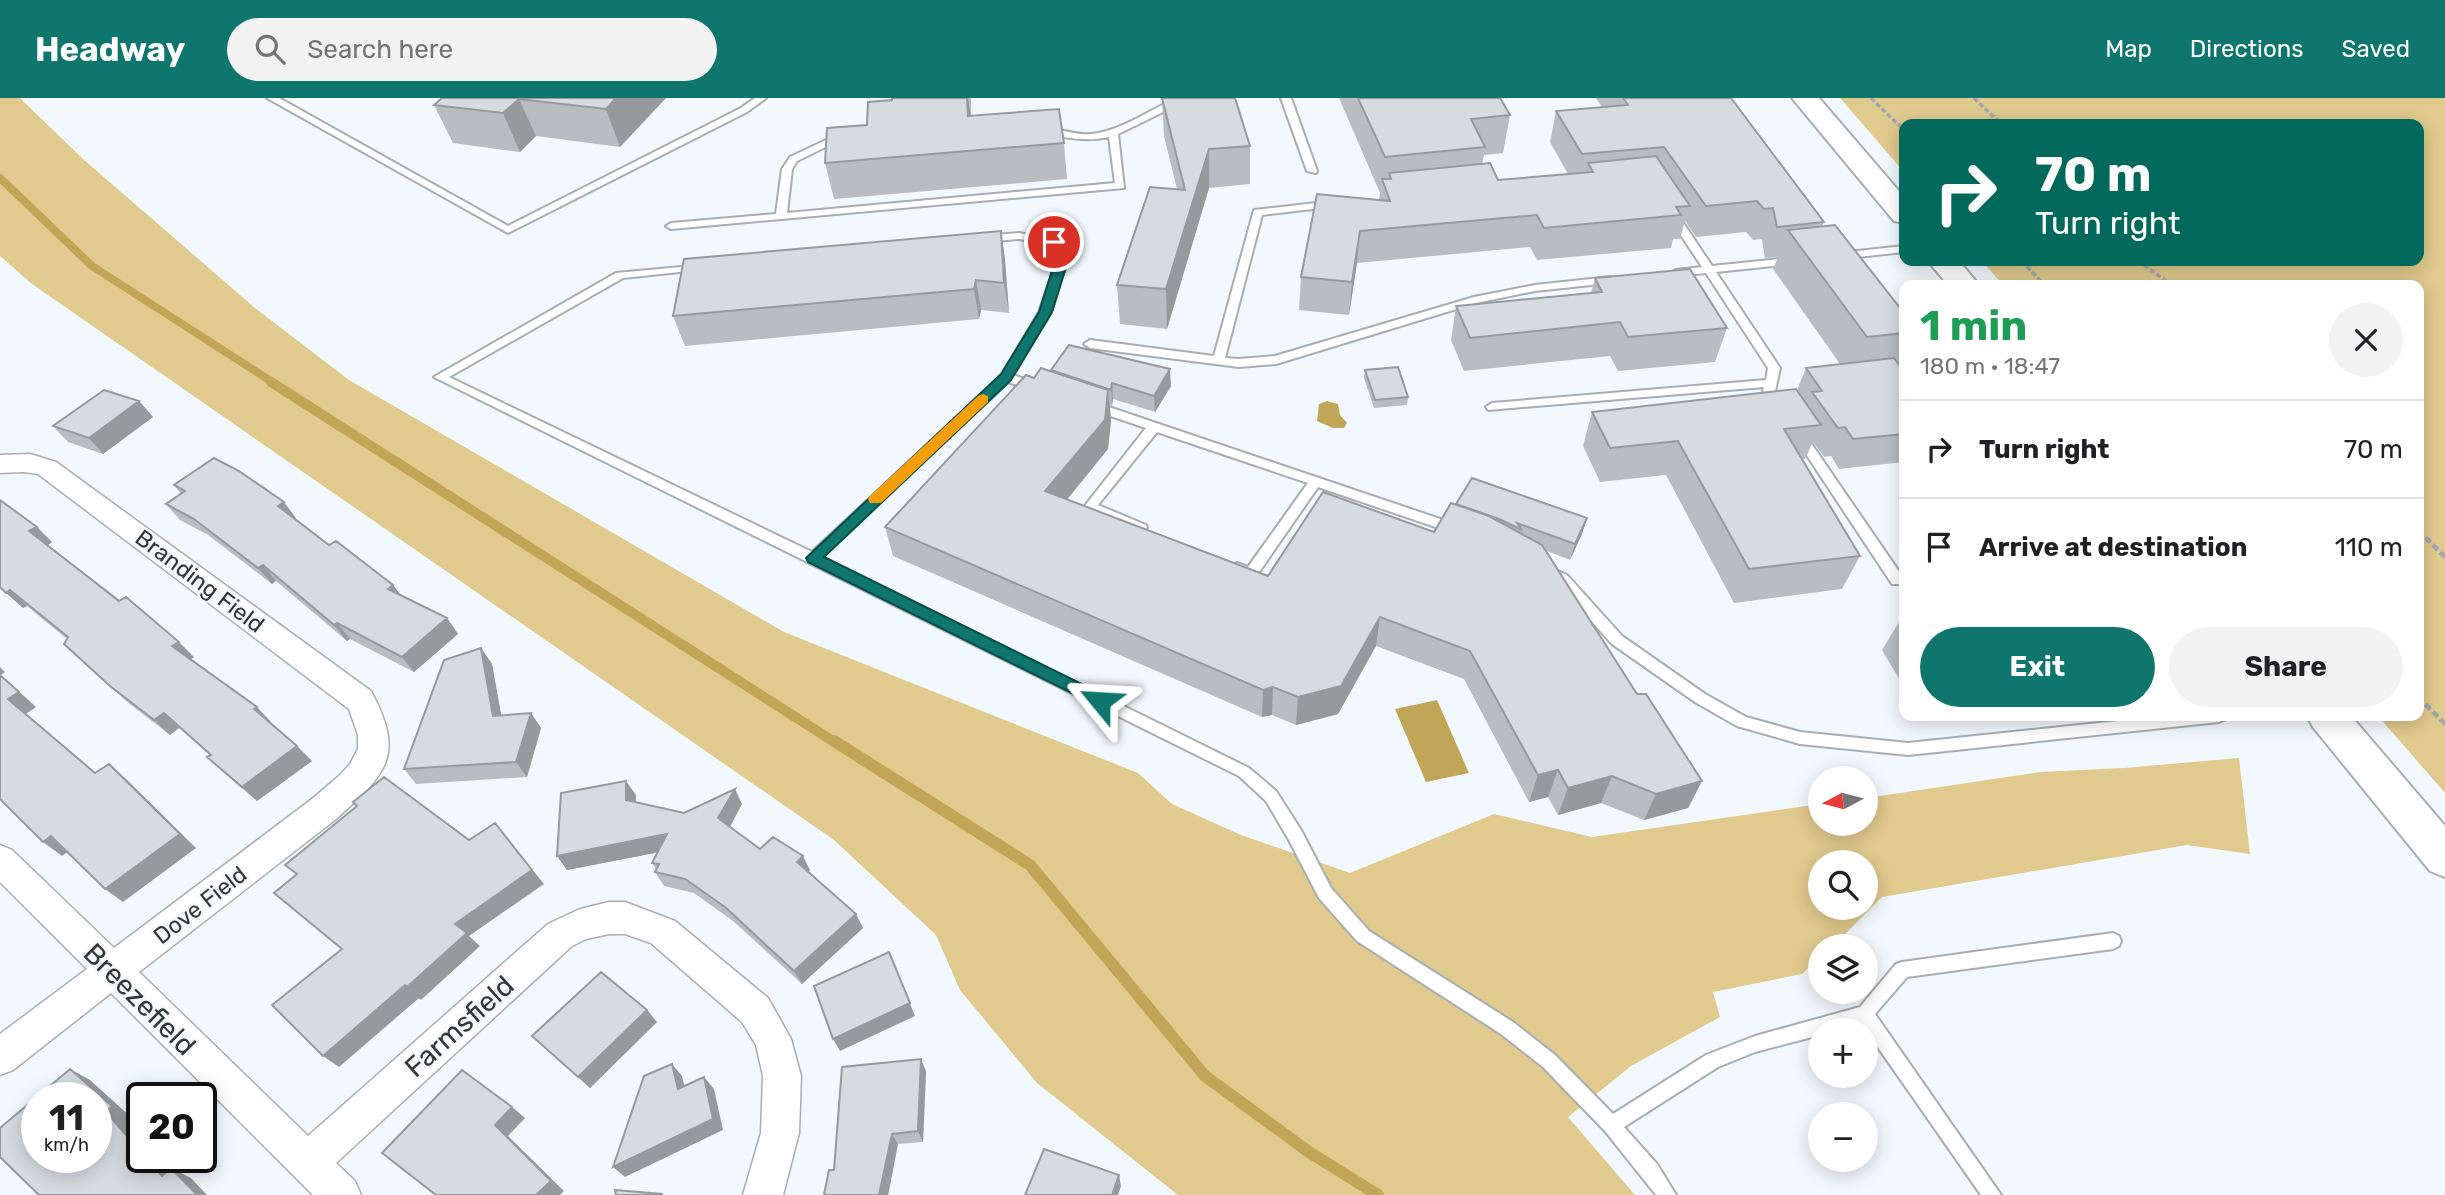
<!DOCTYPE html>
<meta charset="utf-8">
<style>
body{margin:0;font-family:Rubik,sans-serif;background:#f2f2f2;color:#202124;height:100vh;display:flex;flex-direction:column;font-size:26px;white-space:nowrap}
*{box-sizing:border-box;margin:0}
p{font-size:23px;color:#757577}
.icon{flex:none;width:38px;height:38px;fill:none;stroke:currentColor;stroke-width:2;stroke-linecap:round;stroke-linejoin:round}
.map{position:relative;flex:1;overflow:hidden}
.side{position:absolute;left:1899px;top:182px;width:525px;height:441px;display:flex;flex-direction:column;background:#fff;border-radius:14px;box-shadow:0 4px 18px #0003}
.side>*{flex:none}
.top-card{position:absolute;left:1899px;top:21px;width:525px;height:147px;border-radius:14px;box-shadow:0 4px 18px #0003;background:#00695c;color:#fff;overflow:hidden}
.needle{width:46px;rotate:263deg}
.fabs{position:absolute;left:1808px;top:668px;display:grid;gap:14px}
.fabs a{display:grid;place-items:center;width:70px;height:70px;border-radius:50%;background:#fff;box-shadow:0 4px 18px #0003;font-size:35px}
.speed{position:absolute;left:21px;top:984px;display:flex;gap:14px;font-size:35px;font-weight:700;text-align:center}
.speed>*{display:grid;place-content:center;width:91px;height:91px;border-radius:50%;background:#fff;box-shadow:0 4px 18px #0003;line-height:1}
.speed small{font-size:18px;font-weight:400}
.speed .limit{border:4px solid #111;border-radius:10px;background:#fff;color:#111}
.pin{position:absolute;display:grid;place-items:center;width:60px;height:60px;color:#fff;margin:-30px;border:4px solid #fff;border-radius:50%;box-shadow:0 2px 7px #0007}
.me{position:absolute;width:77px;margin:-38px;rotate:297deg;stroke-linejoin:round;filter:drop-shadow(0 0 5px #0008)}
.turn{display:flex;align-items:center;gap:24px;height:147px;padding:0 21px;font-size:32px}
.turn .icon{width:91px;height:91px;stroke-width:2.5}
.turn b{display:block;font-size:49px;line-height:60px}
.round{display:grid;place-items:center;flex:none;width:74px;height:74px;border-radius:37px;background:#f2f2f2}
.headline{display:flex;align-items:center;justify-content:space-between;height:119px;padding:0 21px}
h1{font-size:42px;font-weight:700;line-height:52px;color:#1e9e55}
.cta{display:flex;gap:14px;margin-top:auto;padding:14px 21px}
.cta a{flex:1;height:80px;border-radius:42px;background:#0f766e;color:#fff;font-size:28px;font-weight:700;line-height:80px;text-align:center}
.cta a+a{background:#f2f2f2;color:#202124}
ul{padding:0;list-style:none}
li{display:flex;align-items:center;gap:21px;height:98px;padding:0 21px;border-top:2px solid #e0e0e0}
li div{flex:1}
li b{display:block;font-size:26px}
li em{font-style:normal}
header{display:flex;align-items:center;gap:42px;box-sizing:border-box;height:98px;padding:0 35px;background:#0f766e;color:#fff}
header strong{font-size:33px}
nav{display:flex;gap:38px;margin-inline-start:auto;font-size:24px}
.search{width:490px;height:63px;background:#f2f2f2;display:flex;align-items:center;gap:18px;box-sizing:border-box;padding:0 24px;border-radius:38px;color:#757577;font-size:26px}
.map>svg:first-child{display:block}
.green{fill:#e1ca8d;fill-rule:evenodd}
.water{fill:#c2a658}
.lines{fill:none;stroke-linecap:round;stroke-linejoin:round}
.stream-far2{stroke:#c2a658;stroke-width:8}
.stream-far1{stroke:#c2a658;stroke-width:10}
.stream{stroke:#c2a658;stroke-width:12}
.lane-casing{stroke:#a7aeb2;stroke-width:4}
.street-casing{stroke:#a7aeb2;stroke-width:3}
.secondary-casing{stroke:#a7aeb2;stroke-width:4}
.path-far1{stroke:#a2a8ab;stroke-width:3.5;stroke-dasharray:5 2.5;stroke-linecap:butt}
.path{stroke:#a2a8ab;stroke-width:4.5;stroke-dasharray:7 3.5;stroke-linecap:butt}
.lane{fill:#fff;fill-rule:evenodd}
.street{fill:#fff;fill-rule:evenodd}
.secondary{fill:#fff;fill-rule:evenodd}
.wall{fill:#b7bdc1}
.shaded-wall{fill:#959a9d}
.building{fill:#d5dce0;stroke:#959a9d;stroke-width:2;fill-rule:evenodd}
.route{fill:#0f766e;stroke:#0a4d48;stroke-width:2}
.slow{fill:#f59e0b}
.labels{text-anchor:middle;stroke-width:5;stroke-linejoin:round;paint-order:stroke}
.street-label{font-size:23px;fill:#343738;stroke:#f2f9fe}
.near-street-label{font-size:28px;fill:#343738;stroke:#f2f9fe}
</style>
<header>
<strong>Headway</strong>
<div class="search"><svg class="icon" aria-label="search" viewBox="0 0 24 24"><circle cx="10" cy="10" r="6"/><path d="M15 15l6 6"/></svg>Search here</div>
<nav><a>Map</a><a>Directions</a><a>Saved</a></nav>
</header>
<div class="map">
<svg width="2445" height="1097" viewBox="0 0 2445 1097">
<rect width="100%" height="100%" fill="#f2f9fe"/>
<path class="green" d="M0,0H20L83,61L255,210L349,282L784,534L1138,675L1172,706L1241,737L1350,775L1494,716L1592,739L1820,706V726H1866V700L2041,674L2124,670L2239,660L2250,756L2187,747L1882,799L1832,849H1820V859L1802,876L1713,894L1720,919L1631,968L1568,1019L1635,1097H1178L1037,985L960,892L936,837L834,742L32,186L0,158ZM1820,765H1866V810H1820Z
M1840,0H2445V695L2378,618H2418V187H2003L1982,163H2418V26H1904V74Z"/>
<path class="water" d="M1327,303L1338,306L1340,317L1347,325L1344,330H1333L1317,323L1319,306Z
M1437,602L1469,675L1426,684L1395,611Z"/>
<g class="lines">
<path class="stream-far2" d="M0,80L92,168L274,285"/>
<path class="stream-far1" d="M271,284L836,645"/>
<path class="stream" d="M834,643L1030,767L1205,978L1309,1054L1378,1097"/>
<defs>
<path id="lane" d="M267,0H279L508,128L741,10L755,0H766L747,14L508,135Z
M1178,0H1192L1118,36L1124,90L671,131L666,128L671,125L776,116L782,71L790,59L843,34L848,37L846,39L797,63L792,71L787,115L1115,85L1109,39C1085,44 1065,40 1042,34V30C1058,29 1074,38 1091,36C1122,33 1150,11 1178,0Z
M1281,0H1291L1317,73L1316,75L1307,73Z
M1334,103L1339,106L1338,108L1262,117L1225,260L1239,261L1275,258L1474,199L1535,187L1610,179L1615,182L1610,185L1535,193L1476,205L1276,266L1239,269L1090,250L1084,246L1090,242L1214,258L1254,112Z
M1672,113L1676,114L1712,168L1791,160L1796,163L1791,166L1716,174L1780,270L1775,293L1786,309L1784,312H1776L1763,293L1764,289L1488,312L1486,309L1492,305L1766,282L1768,270L1706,175L1676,178L1671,175L1676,172L1702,169L1667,116Z
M1019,135L1058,142L1066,166L1051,214L1013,277L1042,287L1044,290L1038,294L1008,284L822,459L1249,670L1276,693L1301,732L1331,790L1369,833L1513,924L1555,957L1613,1016L1706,957L1755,938L1860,909L1896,866L1902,864L2113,835L2119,838L2121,843L2119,848L2113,851L1907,879L1875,916L2001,1097H1981L1861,925L1834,933H1820V937L1755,954L1718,969L1624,1029L1657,1066L1676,1097H1656L1605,1033L1543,969L1501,936L1357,843L1319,800L1289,742L1266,703L1239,678L434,279L616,175L703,167L704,169L699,172L623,180L449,279L812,454L1002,277L1039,214L1056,166L1049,146L1019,141L984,144L979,141L984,138Z
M1904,148V154L1839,161L1834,158L1839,155Z
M1094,304L1461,428L1462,431L1456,436L1318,389L1255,480C1247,482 1234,477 1230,470L1232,467L1237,465L1248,469L1308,385L1157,334L1098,407L1146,427L1147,430L1141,435L1136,433L1085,412L1084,409L1146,330L1090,311V305Z
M1800,334L1804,335L1902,478L1904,482L1902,486H1892L1794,338Z
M1553,471L1567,477L1622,538L1705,596L1746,619L1800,634L1908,645L2165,618H2226L2224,622L2219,624L1908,657L1800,646L1737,628L1695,604L1612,546L1557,485L1546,476L1548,472Z"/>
<path id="street" d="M30,356L56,364L371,593C406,658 386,676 336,721L139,874L308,1038L548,826L580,811L609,804H625L675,823L768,900L791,941L801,978L799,1035L783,1097H743L761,1035L763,978L756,947L742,924L651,845L625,836H609L586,841L572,848L336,1065L355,1083L361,1097H313L111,895L13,972L0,977V936L87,871L0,784V747L12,752L114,850L312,701L339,678L350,666L358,651V637L349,611L38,376L24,374L0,375V357Z"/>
<path id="secondary" d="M1792,0H1819L1904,99V125L1894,123Z
M1928,163H1959L1979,187H1948Z
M2307,618H2351L2445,728V779L2430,773L2313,629Z"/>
</defs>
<use href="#lane" class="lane-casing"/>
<use href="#street" class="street-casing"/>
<use href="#secondary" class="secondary-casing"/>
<path class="path-far1" d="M1871,0L1904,32
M1974,0L2001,26
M2022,163L2044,187
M2138,163L2172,187"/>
<path class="path" d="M2418,432L2445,459
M2418,599L2445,626"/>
<use href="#lane" class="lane"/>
<use href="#street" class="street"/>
<use href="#secondary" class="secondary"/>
</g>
<path class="wall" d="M442,0H666L620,49L536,38L520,54L453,45L434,7Z
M892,0H971V18L1064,45L1067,81L834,101L825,65L892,2Z
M1162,0L1250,48V86L1209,90L1167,231L1120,226L1117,187L1177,91L1164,38Z
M1339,0H1500L1510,17L1503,55L1484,57L1482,66L1498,82L1568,76L1550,44L1556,13L1602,9L1596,0H1731L1824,124L1822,128L1904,215V262L1901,269L1904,273V364L1839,371L1831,358L1824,359L1813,344L1805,361H1802L1860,458L1842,491L1734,505L1666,377L1600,384L1583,348L1592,314L1797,292L1806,270L1840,266L1773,171L1778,159L1765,160L1762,141L1753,142L1746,134L1696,139L1685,123L1680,141H1673L1671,150L1537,162L1530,149L1357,165L1349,217L1299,212L1301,179L1379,102L1380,95Z
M1001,133L1005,162L1009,215L981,212L979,221L685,248L673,218Z
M1595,180L1727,230L1715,264L1618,273L1610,258L1464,273L1451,242L1456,208L1591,195Z
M1051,272L1171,288L1155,314L1113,301L1112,308L1110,307L1111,322L1108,351L1067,402L1268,478L1434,434L1451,405L1582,436L1570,462L1547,453L1637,596L1702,683L1688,710L1644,722L1601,705L1558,717L1548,699L1529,704L1464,581L1376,548L1338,616L1296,627L1272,617L1262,619L893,458L885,429L1034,280L1051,273Z
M1365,272L1408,299L1407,307L1374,310L1364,280Z
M139,303L153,319L103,356L68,344L53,328Z
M174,387L296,420L295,421L329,447L393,487L401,497L447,520L458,536L414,574L350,541L347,543L276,483L272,486L208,437L180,422L166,406L181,396Z
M37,429L52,444L48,447L194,559L191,561L271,624L270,625L297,648L312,663L257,703L223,674L207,659L210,657L179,630L170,637L126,603L64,546L67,541L27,508L23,510L0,489Z
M1904,516V589L1882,552Z
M481,550L492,566L501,617L531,615L541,630L527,679L416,686L404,671Z
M636,697L635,704L684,715L742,706L730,729L760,751L810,772L808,774L856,816L863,830L802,886L733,823L694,795L664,788L655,774L656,771L652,765L658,754L567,772L557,758Z
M647,912L657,924L590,990L532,938Z
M926,973L923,1044L898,1046L888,1097L834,1072Z"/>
<path class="shaded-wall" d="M616,0H666L620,49L606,11Z
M967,0H968L972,27L973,54L968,18Z
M519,1L536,38L520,54L503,15Z
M1209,51V90L1167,231L1166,191Z
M1001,133L1005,162L1009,215L1004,185Z
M1360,133L1357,165L1349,217L1352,184Z
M976,182L981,212L979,221L974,191Z
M1170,271L1171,288L1155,314L1154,298Z
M1112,285L1113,301L1112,308L1111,292Z
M1108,292L1111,322L1108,351L1049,423L1045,393Z
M139,303L153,319L103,356L89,340Z
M284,404L296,420L290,424L278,408Z
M1587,420L1582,436L1570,462L1575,446Z
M37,429L52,444L45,449L29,433Z
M263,467L276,483L272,486L258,470Z
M393,487L405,503L388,491Z
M10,492L27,508L23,510L6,495Z
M1380,519L1376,548L1338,616L1296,627L1298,599Z
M447,520L458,536L414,574L402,559Z
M337,525L350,541L347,543L334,527Z
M179,544L194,559L188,563L172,548Z
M481,550L492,566L504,633L493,618Z
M0,569L5,574L1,577L36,609L26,616L8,601L0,577Z
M1273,589L1272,617L1262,619L1263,592Z
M257,609L271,624L268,626L254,611Z
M164,615L179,630L170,637L154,622Z
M531,615L541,630L527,679L516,664Z
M297,648L312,663L257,703L242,689Z
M109,666L126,681L196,750L123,804L105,791Z
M1558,672L1548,699L1529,704L1538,677Z
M1612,678L1601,705L1558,717L1568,690Z
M626,683L636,697L635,717L626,702Z
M1702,683L1688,710L1644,722L1656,696Z
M735,691L742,706L726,735L718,720Z
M495,725L544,786L469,838L480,848L421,902L407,889L455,826Z
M667,736L676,751L567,772L557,758Z
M51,738L70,752L62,758L43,744Z
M803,758L810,772L804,778L797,764Z
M856,816L863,830L802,886L794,873Z
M889,854L915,918L840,953L833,941Z
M405,887L419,900L339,969L323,958Z
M647,912L657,924L590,990L578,979Z
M921,961L926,973L923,1044L918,1033Z
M672,966L682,978L688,1003L678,991Z
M70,971L90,982L132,1020L126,1025L142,1043V1055Z
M704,979L714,991L723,1032L625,1079L613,1069Z
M512,1009L525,1020L508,1038L564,1093L560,1097H536L495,1027Z
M892,1036L898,1046L888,1097H879Z
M145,1059H156L182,1088L162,1078Z
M171,1070L191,1080L207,1097H197Z
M1119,1077L1121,1088L1118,1097H1112Z"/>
<path class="building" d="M442,0H616L606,11L519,1L503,15L434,7Z
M892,0H967L968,18L1059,11L1064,45L825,65L827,30L867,27L868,4L892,2Z
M1162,0H1235L1250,48L1209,51L1166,191L1117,187L1150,89L1185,92Z
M1358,0H1500L1510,17L1471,21L1485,49L1385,59Z
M1623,0H1731L1824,124L1777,129L1773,110L1764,111L1757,103L1706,108L1664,49L1582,56L1556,13L1628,7Z
M1656,58L1690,108L1676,109L1681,117L1544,130L1537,117L1360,133L1352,184L1301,179L1317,96L1390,103L1382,81H1391L1389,75L1490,65L1498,82L1593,74L1588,65Z
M1835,127L1904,215V235L1867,239L1788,132Z
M1001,133L1004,185L976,182L974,191L673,218L684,161Z
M1690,171L1727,230L1628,239L1620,224L1470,240L1456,208L1602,194L1595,180Z
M1069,247L1170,271L1154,298L1112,285L1111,292L1051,272Z
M1894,260L1904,273V336L1853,341L1845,329L1838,330L1812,294L1822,293L1806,270Z
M1398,269L1408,299L1375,302L1365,272Z
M1041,270L1108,292L1105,322L1045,393L1268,478L1323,394L1434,434L1451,405L1489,418L1542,447L1637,596H1646L1702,683L1656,696L1612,678L1568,690L1558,672L1538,677L1470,553L1380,519L1341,588L1298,599L1273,589L1263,592L885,429L1026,277L1034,280Z
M1796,291L1821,327L1784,331L1860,458L1749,471L1678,343L1610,350L1592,314Z
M104,292L139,303L89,340L53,328Z
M214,360L239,373L284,404L278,408L329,447L336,443L393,487L388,491L447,520L402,559L337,525L334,527L263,467L258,470L194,421L166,406L185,393L174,387Z
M1472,380L1587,420L1575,446L1517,425L1522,432L1499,421L1456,406Z
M0,402L37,429L29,433L119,503L126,499L179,544L172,548L257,609L254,611L297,648L242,689L207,659L211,657L164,615L154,622L110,588L64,546L68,539L10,492L6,495L0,489Z
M481,550L493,618L531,615L516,664L404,671L444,562Z
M0,577L19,594L8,601L95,675L109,666L180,736L105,791L51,738L43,744L0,701Z
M384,679L469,742L495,725L532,772L455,826L467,835L407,889L405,887L323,958L272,907L342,851L274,795L297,776L285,767L357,708L353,704Z
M626,683V702L684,715L735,691L718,720L760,751L773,739L803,758L797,764L856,816L794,873L725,809L685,781L655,774L659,766L652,765L667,736L557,758L561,695Z
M889,854L910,905L833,941L814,888Z
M601,874L647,912L578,979L532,938Z
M921,961L918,1033L892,1036L879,1097H824L829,1072H834L842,969Z
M672,966L678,991L704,979L713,1021L613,1069L644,978Z
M70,971L112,1008L106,1014L142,1055V1059H145L162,1078L171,1070L197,1097H39L0,1059V1030ZM37,999H96V1059H37Z
M462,972L512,1009L495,1027L551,1083L536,1097H436L382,1055Z
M1044,1051L1119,1077L1112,1097H1025Z
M615,1092L662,1096V1097H616Z"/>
<path class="route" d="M1054,140L1060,144L1067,166L1052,214L1011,282L824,459L1106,598L1108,603L1106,607L1100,609L808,464L806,460L1001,276L1039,214L1054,166L1048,144Z"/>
<path class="slow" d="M983,296L988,298V304L881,405H870L868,401L870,398L978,298Z"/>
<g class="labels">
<g class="street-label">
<text transform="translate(200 483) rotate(37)" y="8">Branding Field</text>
<text transform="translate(200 807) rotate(-38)" y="8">Dove Field</text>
</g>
<g class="near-street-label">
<text transform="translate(140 901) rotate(45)" y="10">Breezefield</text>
<text transform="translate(459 928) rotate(-42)" y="10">Farmsfield</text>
</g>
</g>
</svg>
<div class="fabs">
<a><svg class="needle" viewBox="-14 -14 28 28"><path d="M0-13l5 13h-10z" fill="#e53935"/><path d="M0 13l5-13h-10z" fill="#757577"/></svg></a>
<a><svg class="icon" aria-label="search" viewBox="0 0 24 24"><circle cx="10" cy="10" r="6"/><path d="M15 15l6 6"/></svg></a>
<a><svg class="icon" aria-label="layers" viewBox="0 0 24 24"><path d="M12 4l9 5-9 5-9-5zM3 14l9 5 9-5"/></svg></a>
<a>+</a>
<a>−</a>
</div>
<div class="speed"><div>11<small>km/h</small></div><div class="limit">20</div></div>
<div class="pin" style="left:1054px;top:144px;background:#d93025"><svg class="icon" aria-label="arrive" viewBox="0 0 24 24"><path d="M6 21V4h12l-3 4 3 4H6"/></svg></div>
<svg class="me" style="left:1100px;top:603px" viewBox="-20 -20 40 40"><path d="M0-17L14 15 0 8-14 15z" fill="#0f766e" stroke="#fff" stroke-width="4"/></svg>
<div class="top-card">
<div class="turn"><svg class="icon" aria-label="right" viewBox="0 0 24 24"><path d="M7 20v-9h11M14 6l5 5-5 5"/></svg><div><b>70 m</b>Turn right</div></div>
</div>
<section class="side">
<div class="headline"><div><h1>1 min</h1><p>180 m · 18:47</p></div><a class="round"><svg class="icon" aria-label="close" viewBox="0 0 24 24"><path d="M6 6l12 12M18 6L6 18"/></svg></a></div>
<ul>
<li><svg class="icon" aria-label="right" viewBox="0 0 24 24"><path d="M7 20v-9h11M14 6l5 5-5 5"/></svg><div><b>Turn right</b></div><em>70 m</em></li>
<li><svg class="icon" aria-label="arrive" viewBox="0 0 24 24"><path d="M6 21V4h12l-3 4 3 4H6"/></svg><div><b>Arrive at destination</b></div><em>110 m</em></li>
</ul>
<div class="cta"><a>Exit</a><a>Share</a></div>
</section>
</div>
